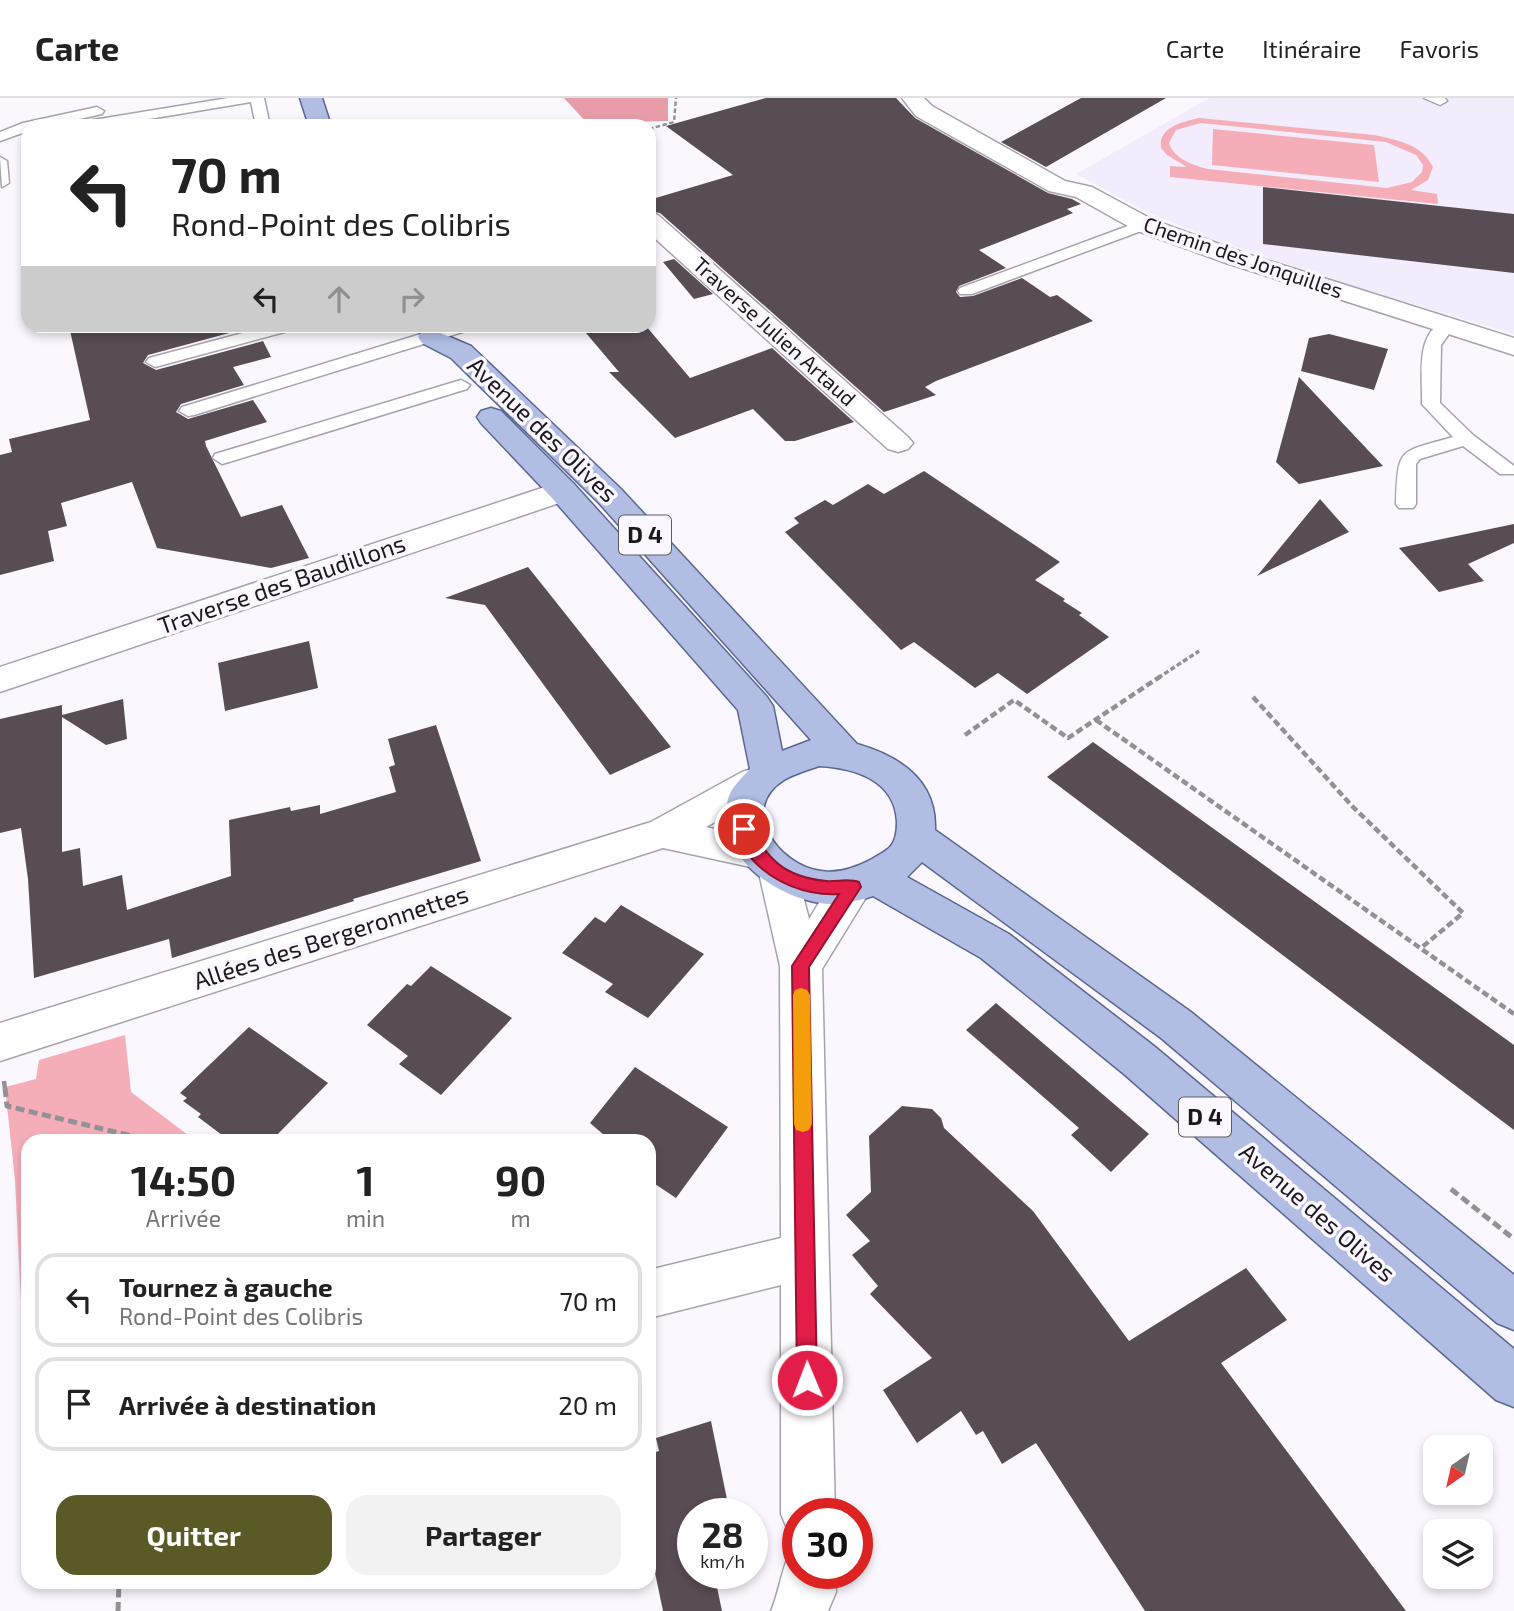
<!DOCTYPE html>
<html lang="fr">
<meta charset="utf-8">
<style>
body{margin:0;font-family:"Exo 2",sans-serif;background:#f2f2f2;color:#222;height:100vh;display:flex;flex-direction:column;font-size:26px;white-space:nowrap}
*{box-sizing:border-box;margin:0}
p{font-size:23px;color:#767676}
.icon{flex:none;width:38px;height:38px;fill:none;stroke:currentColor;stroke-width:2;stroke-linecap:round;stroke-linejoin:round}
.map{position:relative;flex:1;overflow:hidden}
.sheet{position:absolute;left:21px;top:1036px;width:635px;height:455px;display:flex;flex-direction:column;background:#fff;border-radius:21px;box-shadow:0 4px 10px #0003}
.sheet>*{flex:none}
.guide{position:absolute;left:21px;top:21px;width:635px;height:214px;border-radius:21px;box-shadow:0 4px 10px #0003;background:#fff;color:#222;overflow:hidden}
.needle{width:46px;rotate:214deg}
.tools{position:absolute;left:1423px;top:1337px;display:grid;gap:14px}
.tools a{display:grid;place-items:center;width:70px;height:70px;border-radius:14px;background:#fff;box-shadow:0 4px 10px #0003;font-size:35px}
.speed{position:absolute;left:677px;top:1400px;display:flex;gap:14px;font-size:35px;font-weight:700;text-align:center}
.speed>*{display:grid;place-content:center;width:91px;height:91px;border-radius:50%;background:#fff;box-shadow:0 4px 10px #0003;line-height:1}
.speed small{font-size:18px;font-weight:400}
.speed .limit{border:10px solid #d22;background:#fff;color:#111}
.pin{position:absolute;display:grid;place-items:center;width:60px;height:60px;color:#fff;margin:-30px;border:4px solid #fff;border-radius:50%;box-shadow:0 2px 7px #0007}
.me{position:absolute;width:77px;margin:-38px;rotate:359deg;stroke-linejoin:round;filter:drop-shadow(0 0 5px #0008)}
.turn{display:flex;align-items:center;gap:24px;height:147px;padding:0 35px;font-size:32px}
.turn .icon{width:91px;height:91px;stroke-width:2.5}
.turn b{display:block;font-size:49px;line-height:60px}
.lanes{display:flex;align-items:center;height:66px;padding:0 35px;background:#0003;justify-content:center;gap:35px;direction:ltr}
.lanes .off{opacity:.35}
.eta{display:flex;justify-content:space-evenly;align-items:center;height:119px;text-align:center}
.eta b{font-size:42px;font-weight:700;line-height:49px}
.button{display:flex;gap:14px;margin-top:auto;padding:14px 35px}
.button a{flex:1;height:80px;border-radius:21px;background:#5a5a27;color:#fff;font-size:28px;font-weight:700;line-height:80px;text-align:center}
.button a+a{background:#f2f2f2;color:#222}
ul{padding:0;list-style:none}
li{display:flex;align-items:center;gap:21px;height:94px;margin:0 14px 10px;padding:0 21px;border:4px solid #e0e0e0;border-radius:21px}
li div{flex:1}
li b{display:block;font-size:26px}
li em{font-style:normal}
header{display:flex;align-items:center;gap:42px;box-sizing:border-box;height:98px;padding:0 35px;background:#fff;border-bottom:2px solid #e0e0e0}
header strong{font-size:33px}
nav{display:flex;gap:38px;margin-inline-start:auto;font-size:24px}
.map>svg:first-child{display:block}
.built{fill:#f3ecfc}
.green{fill:#f5aeb8;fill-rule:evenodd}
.forest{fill:#e79da7}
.building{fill:#584d54}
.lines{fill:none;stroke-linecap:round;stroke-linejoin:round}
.lane-casing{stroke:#a7a3ae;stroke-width:3}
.street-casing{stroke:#a7a3ae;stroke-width:3}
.primary-casing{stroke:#5b6793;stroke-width:3}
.path-far3{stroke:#939196;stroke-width:2.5;stroke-dasharray:4.5 2.5;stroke-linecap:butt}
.path-far2{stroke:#939196;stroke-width:3.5;stroke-dasharray:5 2.5;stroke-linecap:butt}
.path-far1{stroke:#939196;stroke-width:4.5;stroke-dasharray:7 3.5;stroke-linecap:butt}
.path{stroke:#939196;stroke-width:5;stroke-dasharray:9 4.5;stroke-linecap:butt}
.lane{fill:#fff;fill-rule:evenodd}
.street{fill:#fff;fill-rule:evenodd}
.primary{fill:#b2bde4;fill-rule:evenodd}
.route{fill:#e11d48;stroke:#92132f;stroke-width:2}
.slow{fill:#f59e0b}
.labels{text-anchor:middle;stroke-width:7;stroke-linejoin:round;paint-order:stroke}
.far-street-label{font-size:21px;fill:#1b191d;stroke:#faf7fe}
.shield{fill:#faf7fe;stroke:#5e5c60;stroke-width:2}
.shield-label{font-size:23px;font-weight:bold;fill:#1b191d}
.street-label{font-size:24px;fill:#1b191d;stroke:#faf7fe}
</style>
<header>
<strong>Carte</strong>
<nav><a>Carte</a><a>Itinéraire</a><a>Favoris</a></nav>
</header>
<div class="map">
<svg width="1514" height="1513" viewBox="0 0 1514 1513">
<rect width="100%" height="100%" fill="#faf7fe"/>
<path class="built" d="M1209,0H1514V236L1346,186L1212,141L1139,110L1076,76Z"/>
<path class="green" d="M1199,20L1374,37C1397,42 1422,46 1433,69L1428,82L1411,92L1437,96L1438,106L1170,79V68L1187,69L1167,57L1161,50C1158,29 1182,24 1199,20ZM1201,25L1386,44L1416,57L1423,67L1422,74L1412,84L1387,90L1208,71C1193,67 1174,61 1169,45L1176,32Z
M1213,31L1374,47L1379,84L1212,67Z
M125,937L131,994L196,1043H28V1267L24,1265L15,1082L5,989L36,981L39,962Z"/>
<path class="forest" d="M564,0H668V23L587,25Z"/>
<path class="building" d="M766,0H896L915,20L1048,95L1072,101L1081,106L1067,111L1073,115L979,152L1006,170L959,188L956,194L960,199L973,198L1022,180L1050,199L1057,197L1093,223L936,283L925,289L936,297L884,314L660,115L649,113V102L733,77L666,28Z
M1081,0H1166L1046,69L1001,44Z
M1263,89L1514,116V175L1263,146Z
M674,161L713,196L694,201L663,164Z
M69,228H255L148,257L143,265L156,272L263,243L271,259L233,269L244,287L181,306L176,314L188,321L253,302L267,324L205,343L206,348L241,419L282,407L309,460L271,470L157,450L132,384L61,405L67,428L48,433L54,463L0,477V357L12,354L9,341L90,322Z
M580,228H646L690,280L772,250L854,324L795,343H785L753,311L675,340L609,274H619Z
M1329,236L1388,251L1374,292L1301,273L1309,240Z
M1299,279L1383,368L1299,386L1276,364Z
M924,373L1060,464L1035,482L1065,501L1063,503L1082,515L1079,517L1109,539L1027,596L998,575L975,590L914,544L901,552L785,434L799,425L794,420L825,402L833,407L868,386L884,396Z
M1320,401L1349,434L1257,478Z
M1514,426V445L1468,466L1484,483L1439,494L1399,450Z
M528,469L548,494L671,649L610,677L485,507L445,500Z
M309,543L318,590L225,613L218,565Z
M123,601L127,641L106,647L62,619V754L80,750L83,788L122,777L127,812L231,778L229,722L290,709L291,713L320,707V716L396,694L389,669L395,667L388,641L436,627L481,763L353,801L354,803L172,860L169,841L34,880L28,781L21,730L0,735V621L62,607V617Z
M1093,644L1514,947V1032L1047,679Z
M621,807L704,856L648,920L605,894L613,886L562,855L595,819L605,825Z
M431,868L512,920L441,997L399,966L408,958L367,927L407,886L411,888Z
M996,905L1149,1036L1111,1074L1071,1037L1079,1030L966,932Z
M249,929L328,985L271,1043H230L198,1019L201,1016L183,1003L187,1000L180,995Z
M635,969L728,1029L676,1100L649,1082V1043H611L590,1025Z
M902,1008L932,1011L941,1020L944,1030L1033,1113L1129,1243L1246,1170L1287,1222L1221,1265L1406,1513H1145L1036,1345L1002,1366L983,1333L976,1337L961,1313L917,1345L883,1292L932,1260L870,1196L878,1188L852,1157L870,1143L846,1117L871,1094L869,1038Z
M711,1323L730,1416H693V1475H714L722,1513H663L649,1446V1356L659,1353L656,1340Z"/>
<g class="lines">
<defs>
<path id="lane" d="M228,0H264L270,28H256L251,4L107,28H74L81,24Z
M1424,0H1445L1447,3L1440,7Z
M97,9L104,13L102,16L48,28H28V33L0,43V34L23,25Z
M0,59L7,63L9,85L2,89Z
M1144,122L1149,124L1152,127L1149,130L972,196H960L958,193L960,190Z
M1446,224L1454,229L1441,247L1440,305L1473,337L1514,368V376H1500L1463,348L1420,361L1416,366V406L1413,410H1399L1396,406C1398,347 1399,355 1453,339L1422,306C1423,282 1414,232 1446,224Z
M269,228H294L292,232L155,269L146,264L149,260Z
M447,228H471L469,232L194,317L188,318L179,313L182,309Z
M461,282L470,287L467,291L229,364L222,366L213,360L215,356Z"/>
<path id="street" d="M902,0H924L932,8L1065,83L1092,89L1153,122L1244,155L1514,240V257L1226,165L1135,132L1076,99L1049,93L916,18Z
M649,115L658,117L908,339L913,345L908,351L898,354L888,351L649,135Z
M563,383L574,386L578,393L574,400L0,594V569Z
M755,670L768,674L773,684L768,694L706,729L769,744L774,755L771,762L778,759L792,764L797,775L809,821C825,798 834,766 867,777L873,788L822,871L835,1416H798V1439L789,1435L781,1416V1187L649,1220V1172L781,1140L780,868L759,775L762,768L755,770L663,750L0,963V925L651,724L742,674Z
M798,1452V1475H835L836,1494L828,1513H771C779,1494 781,1475 789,1456Z"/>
<path id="primary" d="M300,0H322L331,28H309Z
M431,231L471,248L621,391L857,646C899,658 937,682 935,732L1191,914L1514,1177V1232L1497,1225L1161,940L922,764L907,779L1009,836L1154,948L1514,1251V1309L1496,1302L1124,976L981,860L873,798C858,803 836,808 820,805C771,797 715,756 728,701C731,689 742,680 750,671L738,612L552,400L481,325L477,319L481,313L491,310L501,313L574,386L767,599L773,608L782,653L811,642L599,405L451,260L422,245L418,239L422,233ZM819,668C855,670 895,682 897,724C897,732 896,743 890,749C885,754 878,757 872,761C857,769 839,776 821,773C779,768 737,711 784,682C794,676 808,672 819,668Z"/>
</defs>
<use href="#lane" class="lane-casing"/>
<use href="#street" class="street-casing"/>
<use href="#primary" class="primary-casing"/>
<path class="path-far3" d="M649,31L674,24L676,0"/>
<path class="path-far2" d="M1158,580L1199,553"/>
<path class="path-far1" d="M1253,599L1353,709L1463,815L1421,850
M1096,622L1514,916
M965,637L1014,602L1068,640L1161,578
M4,983L5,991"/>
<path class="path" d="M5,990L7,1008L128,1037L137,1043
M1451,1091L1514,1141
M118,1513L119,1484"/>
<use href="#lane" class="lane"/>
<use href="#street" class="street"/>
<use href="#primary" class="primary"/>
</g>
<path class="route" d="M744,725L749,726C767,761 784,779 826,783C837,784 848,780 859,784L861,789L809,869L817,1282L814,1289L807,1292L800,1289L797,1282L792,868L839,796C807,798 773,785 751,760C744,753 740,740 736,731Z"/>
<path class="slow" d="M801,890L807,892L810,897L812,1026L809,1032L803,1034L796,1032L794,1026L793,897L795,892Z"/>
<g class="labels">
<g class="far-street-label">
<text transform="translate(1243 160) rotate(19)" y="7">Chemin des Jonquilles</text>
<text transform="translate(774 234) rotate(42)" y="7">Traverse Julien Artaud</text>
</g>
<g class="shield">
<rect x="619" y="417.5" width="52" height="39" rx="5"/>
<rect x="1179" y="999.5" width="52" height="39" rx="5"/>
</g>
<g class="shield-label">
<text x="645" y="445">D 4</text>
<text x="1205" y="1027">D 4</text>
</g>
<g class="street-label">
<text transform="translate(542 332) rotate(44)" y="8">Avenue des Olives</text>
<text transform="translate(282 487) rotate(-19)" y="8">Traverse des Baudillons</text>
<text transform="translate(331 840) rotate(-18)" y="8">Allées des Bergeronnettes</text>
<text transform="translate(1317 1115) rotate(41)" y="8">Avenue des Olives</text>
</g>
</g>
</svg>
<div class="tools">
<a><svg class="needle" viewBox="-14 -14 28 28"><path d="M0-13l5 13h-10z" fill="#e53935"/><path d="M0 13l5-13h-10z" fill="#767676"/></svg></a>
<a><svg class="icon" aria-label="layers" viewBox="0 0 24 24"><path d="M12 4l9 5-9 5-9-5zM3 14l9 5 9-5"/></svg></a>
</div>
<div class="speed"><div>28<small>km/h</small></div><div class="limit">30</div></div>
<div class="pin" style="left:744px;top:731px;background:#d93025"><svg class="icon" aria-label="arrive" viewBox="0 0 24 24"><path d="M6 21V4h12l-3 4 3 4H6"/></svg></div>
<svg class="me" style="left:807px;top:1282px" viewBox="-20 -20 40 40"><circle r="17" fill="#e11d48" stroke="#fff" stroke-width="3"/><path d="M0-11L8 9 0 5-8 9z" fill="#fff"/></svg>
<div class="guide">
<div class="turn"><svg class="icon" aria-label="left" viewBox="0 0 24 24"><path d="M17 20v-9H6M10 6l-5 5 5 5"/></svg><div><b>70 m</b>Rond-Point des Colibris</div></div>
<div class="lanes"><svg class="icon" aria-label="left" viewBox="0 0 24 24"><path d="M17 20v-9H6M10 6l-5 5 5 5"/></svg><svg class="icon off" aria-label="ahead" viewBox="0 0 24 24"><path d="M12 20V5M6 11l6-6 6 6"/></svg><svg class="icon off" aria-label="right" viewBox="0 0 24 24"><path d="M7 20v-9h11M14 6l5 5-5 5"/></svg></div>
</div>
<section class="sheet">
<div class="eta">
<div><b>14:50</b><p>Arrivée</p></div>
<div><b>1</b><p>min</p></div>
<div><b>90</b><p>m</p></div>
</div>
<ul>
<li><svg class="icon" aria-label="left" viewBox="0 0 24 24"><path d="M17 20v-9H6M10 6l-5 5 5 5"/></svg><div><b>Tournez à gauche</b><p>Rond-Point des Colibris</p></div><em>70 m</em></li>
<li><svg class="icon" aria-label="arrive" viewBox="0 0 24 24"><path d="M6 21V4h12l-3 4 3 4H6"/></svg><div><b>Arrivée à destination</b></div><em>20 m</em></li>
</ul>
<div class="button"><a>Quitter</a><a>Partager</a></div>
</section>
</div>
